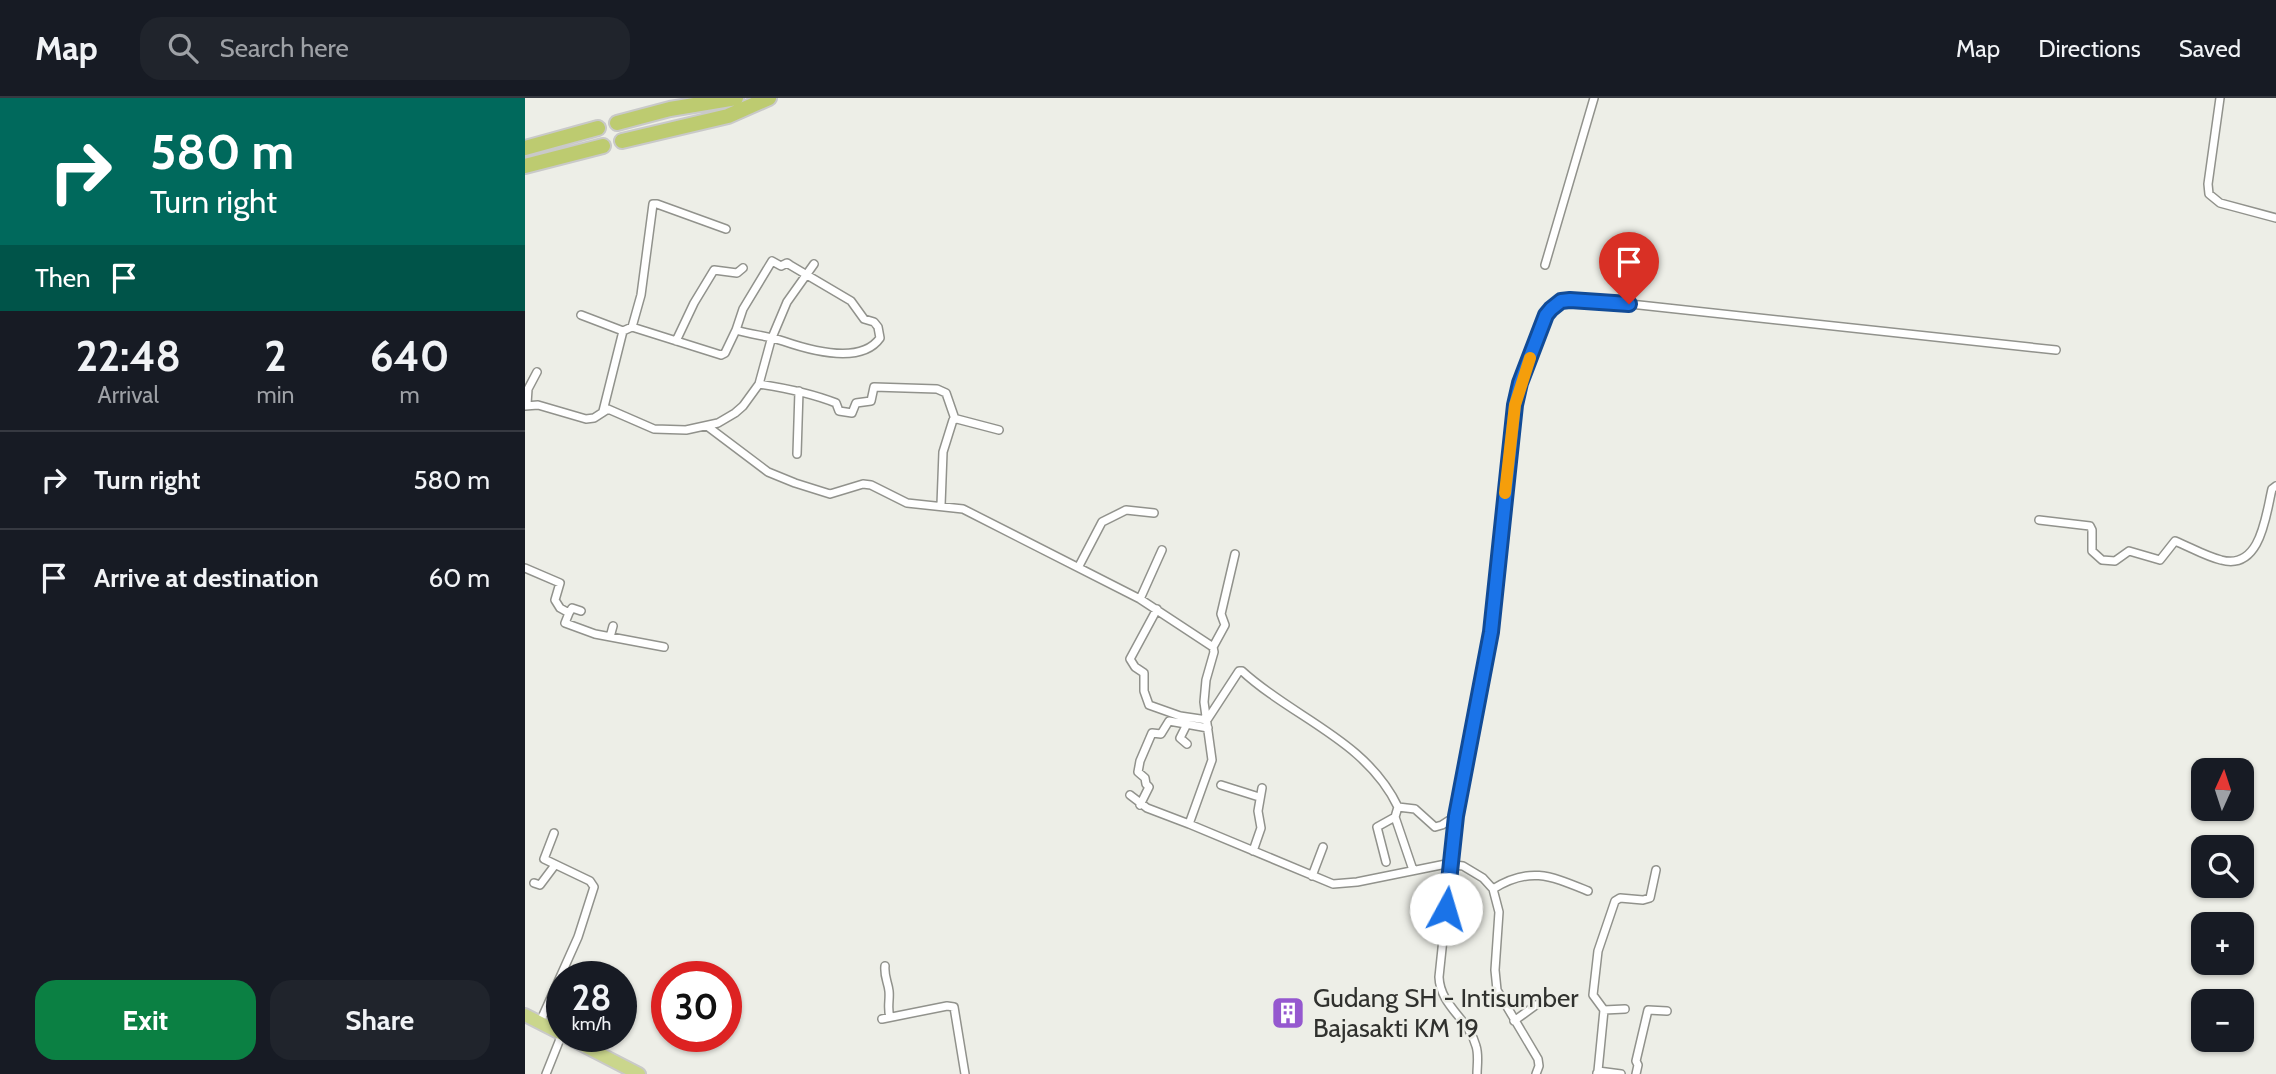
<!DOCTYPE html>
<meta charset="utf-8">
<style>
body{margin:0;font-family:Cabin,sans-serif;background:#20242c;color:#f1f3f6;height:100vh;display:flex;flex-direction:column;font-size:26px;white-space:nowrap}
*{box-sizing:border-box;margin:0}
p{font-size:23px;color:#9ea1a6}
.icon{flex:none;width:38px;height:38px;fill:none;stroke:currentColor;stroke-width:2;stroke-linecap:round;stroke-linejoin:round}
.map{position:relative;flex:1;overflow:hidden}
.sheet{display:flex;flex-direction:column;background:#171b24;width:525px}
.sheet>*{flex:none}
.banner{background:#00695c;color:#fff;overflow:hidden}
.needle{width:46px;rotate:3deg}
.fabs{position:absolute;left:1666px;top:660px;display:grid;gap:14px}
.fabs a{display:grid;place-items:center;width:63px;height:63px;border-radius:14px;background:#171b24;box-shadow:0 2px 5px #0004;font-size:35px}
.speed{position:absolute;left:21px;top:863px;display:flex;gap:14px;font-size:35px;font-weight:700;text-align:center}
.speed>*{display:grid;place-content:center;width:91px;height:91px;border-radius:50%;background:#171b24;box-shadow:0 2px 5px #0004;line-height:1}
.speed small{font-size:18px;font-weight:400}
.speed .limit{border:10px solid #d22;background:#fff;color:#111}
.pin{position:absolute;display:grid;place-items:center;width:60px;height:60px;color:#fff;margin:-72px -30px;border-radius:50% 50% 50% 0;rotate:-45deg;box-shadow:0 0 7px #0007}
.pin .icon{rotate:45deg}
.me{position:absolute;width:77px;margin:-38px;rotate:6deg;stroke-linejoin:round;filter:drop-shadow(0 0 5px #0008)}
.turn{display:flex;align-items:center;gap:24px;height:147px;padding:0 35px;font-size:32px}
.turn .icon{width:91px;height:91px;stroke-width:2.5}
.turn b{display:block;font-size:49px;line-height:60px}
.then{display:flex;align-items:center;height:66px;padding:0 35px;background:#0003;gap:14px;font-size:26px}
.eta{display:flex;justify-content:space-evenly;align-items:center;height:119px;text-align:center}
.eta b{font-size:42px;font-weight:800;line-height:49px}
.action{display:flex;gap:14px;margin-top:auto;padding:14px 35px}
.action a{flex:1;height:80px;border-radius:21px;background:#0b8043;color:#fff;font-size:28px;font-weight:800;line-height:80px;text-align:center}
.action a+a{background:#20242c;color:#f1f3f6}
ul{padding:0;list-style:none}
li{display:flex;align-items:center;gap:21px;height:98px;padding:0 35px;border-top:2px solid #363941}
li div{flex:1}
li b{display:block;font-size:26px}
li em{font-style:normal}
header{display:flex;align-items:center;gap:42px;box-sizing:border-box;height:98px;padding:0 35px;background:#171b24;border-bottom:2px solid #363941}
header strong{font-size:33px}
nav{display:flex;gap:38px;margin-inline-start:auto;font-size:24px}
.search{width:490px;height:63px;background:#20242c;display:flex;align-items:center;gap:18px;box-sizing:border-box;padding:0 24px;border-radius:21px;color:#9ea1a6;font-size:26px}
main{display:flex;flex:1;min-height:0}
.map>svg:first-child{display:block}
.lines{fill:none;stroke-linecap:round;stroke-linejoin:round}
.minor-casing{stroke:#91928c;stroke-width:10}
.trunk-casing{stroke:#c9c9c9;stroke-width:16}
.motorway-casing{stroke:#c9c9c9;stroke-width:18}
.minor{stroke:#fff;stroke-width:7}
.trunk{stroke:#cad68c;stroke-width:12}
.motorway{stroke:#bdcb70;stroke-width:14}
.route-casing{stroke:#114b97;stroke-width:18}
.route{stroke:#1a73e8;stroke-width:12}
.slow{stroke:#f59e0b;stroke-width:12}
.labels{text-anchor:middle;stroke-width:5;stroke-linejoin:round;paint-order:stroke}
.poi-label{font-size:26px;fill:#30312e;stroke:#edeee7;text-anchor:start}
</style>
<header>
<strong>Map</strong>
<div class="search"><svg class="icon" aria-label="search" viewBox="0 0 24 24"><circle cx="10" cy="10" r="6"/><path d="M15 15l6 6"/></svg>Search here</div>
<nav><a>Map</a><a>Directions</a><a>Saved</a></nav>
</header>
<main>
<section class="sheet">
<div class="banner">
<div class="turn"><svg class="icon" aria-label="right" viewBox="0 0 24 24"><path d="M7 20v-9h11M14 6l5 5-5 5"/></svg><div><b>580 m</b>Turn right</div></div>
<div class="then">Then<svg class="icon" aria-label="arrive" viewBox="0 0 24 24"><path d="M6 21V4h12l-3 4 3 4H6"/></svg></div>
</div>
<div class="eta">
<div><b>22:48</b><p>Arrival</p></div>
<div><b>2</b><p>min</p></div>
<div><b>640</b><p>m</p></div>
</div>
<ul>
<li><svg class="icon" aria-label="right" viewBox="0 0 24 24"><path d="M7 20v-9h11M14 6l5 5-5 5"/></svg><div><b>Turn right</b></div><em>580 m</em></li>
<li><svg class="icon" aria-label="arrive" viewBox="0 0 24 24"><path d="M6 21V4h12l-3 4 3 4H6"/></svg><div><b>Arrive at destination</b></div><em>60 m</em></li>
</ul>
<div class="action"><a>Exit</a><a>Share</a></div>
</section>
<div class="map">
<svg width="1751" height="976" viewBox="0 0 1751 976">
<rect width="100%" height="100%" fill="#edeee7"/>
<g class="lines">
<defs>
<path id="minor" d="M1695,0L1683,86L1684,96L1695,105L1751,120
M1020,167L1069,0
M56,217L98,233L107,229L196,257L200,255L211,232C227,237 244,238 258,243C284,252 336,267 355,240L353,229L349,224L339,221L326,203L265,167L262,165L256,168L247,163L218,211L211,232
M107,229L116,197L128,106H132L201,131
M151,243L169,205L189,172L212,175L218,170
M234,286C260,290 286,295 311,305L314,313L327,315L331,305L346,303L349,289L412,291L421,295L430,321
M2,306L3,291L12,274
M0,308L13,307L61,321L69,320L83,311L129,331L161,332L193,325L210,315L218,308L234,286L246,242L262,204L289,166
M78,313L98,233
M182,328L243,374L270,385L305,396L338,386L346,387L382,405L438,411L615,501L688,549L689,554L681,582L679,604L687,662L664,726L808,786L832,784L921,766L938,768L958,780L968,791L974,814L970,872L972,892L1013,961L1014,968L1011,976
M272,356L274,293
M416,407L418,354L428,322L432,321L474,332
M1514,422L1565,428L1567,432V453L1577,462L1590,463L1604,453L1635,462L1650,443C1665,449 1680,458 1696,462C1736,473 1741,416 1747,391L1751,388
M554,468L577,424L601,412L629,415
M0,470L35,485L30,502L35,510L44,515L40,525L70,536L139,549
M615,501L637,452
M632,511L605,561L610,569L619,575V593L624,607L655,618L682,622L714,573H717C768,620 841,642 873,709L870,719L888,772
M44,515L47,510L56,513
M85,539L88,528
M688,549L700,527L696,516L710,456
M662,626L655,640L662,646
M696,687L734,699
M605,697L622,710L664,726
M615,707L624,689L621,686L620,680L613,674L615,663L627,635L636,636L644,623L683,630
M873,709L890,711L910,729L917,727L931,718
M728,753L736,730L733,713L737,690
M861,764L852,729L870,719
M787,778L798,749
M9,785L15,787L30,767
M968,791C1005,768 1026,778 1063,793
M360,868C359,879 363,884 364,893C365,902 362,910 365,919
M1079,912L1100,911
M357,921L422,908L429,909L440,976
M989,923L1011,907
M15,924L53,839L69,789L65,783L19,761L29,735
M1073,973L1079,912L1068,897L1073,853L1090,803L1095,800L1118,802L1125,800L1131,772
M1072,975L1073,973L1096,976
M21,976L37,936
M952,976C952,967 954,957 951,948C944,921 915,908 914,879L931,718L966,534L990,307L995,285L1021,217C1032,203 1043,202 1059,201L1531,252
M1111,976L1113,967L1111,963L1123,912L1142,913"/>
<path id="trunk" d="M0,917L37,936
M40,938L114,976"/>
<path id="motorway" d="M92,25L145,11L211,0
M97,43L203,18L244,0
M0,50L73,30
M0,68L78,48"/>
</defs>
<use href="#minor" class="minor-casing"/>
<use href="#trunk" class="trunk-casing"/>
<use href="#motorway" class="motorway-casing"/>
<use href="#minor" class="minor"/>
<use href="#trunk" class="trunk"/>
<use href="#motorway" class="motorway"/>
</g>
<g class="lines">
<defs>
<path id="route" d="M921,811L931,718L966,534L990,307L995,285L1021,217L1026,211L1036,203L1045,202L1104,206"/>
</defs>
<use href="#route" class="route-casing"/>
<use href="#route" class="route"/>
<path class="slow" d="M980,395L990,307L1005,260"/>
</g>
<defs>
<symbol id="building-square" viewBox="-11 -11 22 22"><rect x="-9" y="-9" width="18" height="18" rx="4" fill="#9558cf" stroke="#edeee7"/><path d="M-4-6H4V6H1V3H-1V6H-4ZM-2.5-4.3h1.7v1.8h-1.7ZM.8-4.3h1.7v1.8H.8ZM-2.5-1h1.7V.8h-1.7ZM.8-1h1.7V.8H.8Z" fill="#fff"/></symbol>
</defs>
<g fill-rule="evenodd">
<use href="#building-square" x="744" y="896" width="38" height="38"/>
</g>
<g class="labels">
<g class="poi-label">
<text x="788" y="909">Gudang SH - Intisumber<tspan x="788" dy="30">Bajasakti KM 19</tspan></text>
</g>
</g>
</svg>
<div class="fabs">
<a><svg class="needle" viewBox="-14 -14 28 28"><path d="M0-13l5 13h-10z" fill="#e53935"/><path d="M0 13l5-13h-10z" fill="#9ea1a6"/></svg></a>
<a><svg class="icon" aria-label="search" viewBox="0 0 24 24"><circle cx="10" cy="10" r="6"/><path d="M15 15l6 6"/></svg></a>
<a>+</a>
<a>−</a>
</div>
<div class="speed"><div>28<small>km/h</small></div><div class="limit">30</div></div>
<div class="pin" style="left:1104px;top:206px;background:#d93025"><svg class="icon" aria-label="arrive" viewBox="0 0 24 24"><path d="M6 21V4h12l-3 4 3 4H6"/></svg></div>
<svg class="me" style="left:921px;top:811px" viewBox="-20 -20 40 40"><circle r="19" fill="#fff"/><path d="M0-13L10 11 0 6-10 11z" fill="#1a73e8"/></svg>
</div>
</main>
